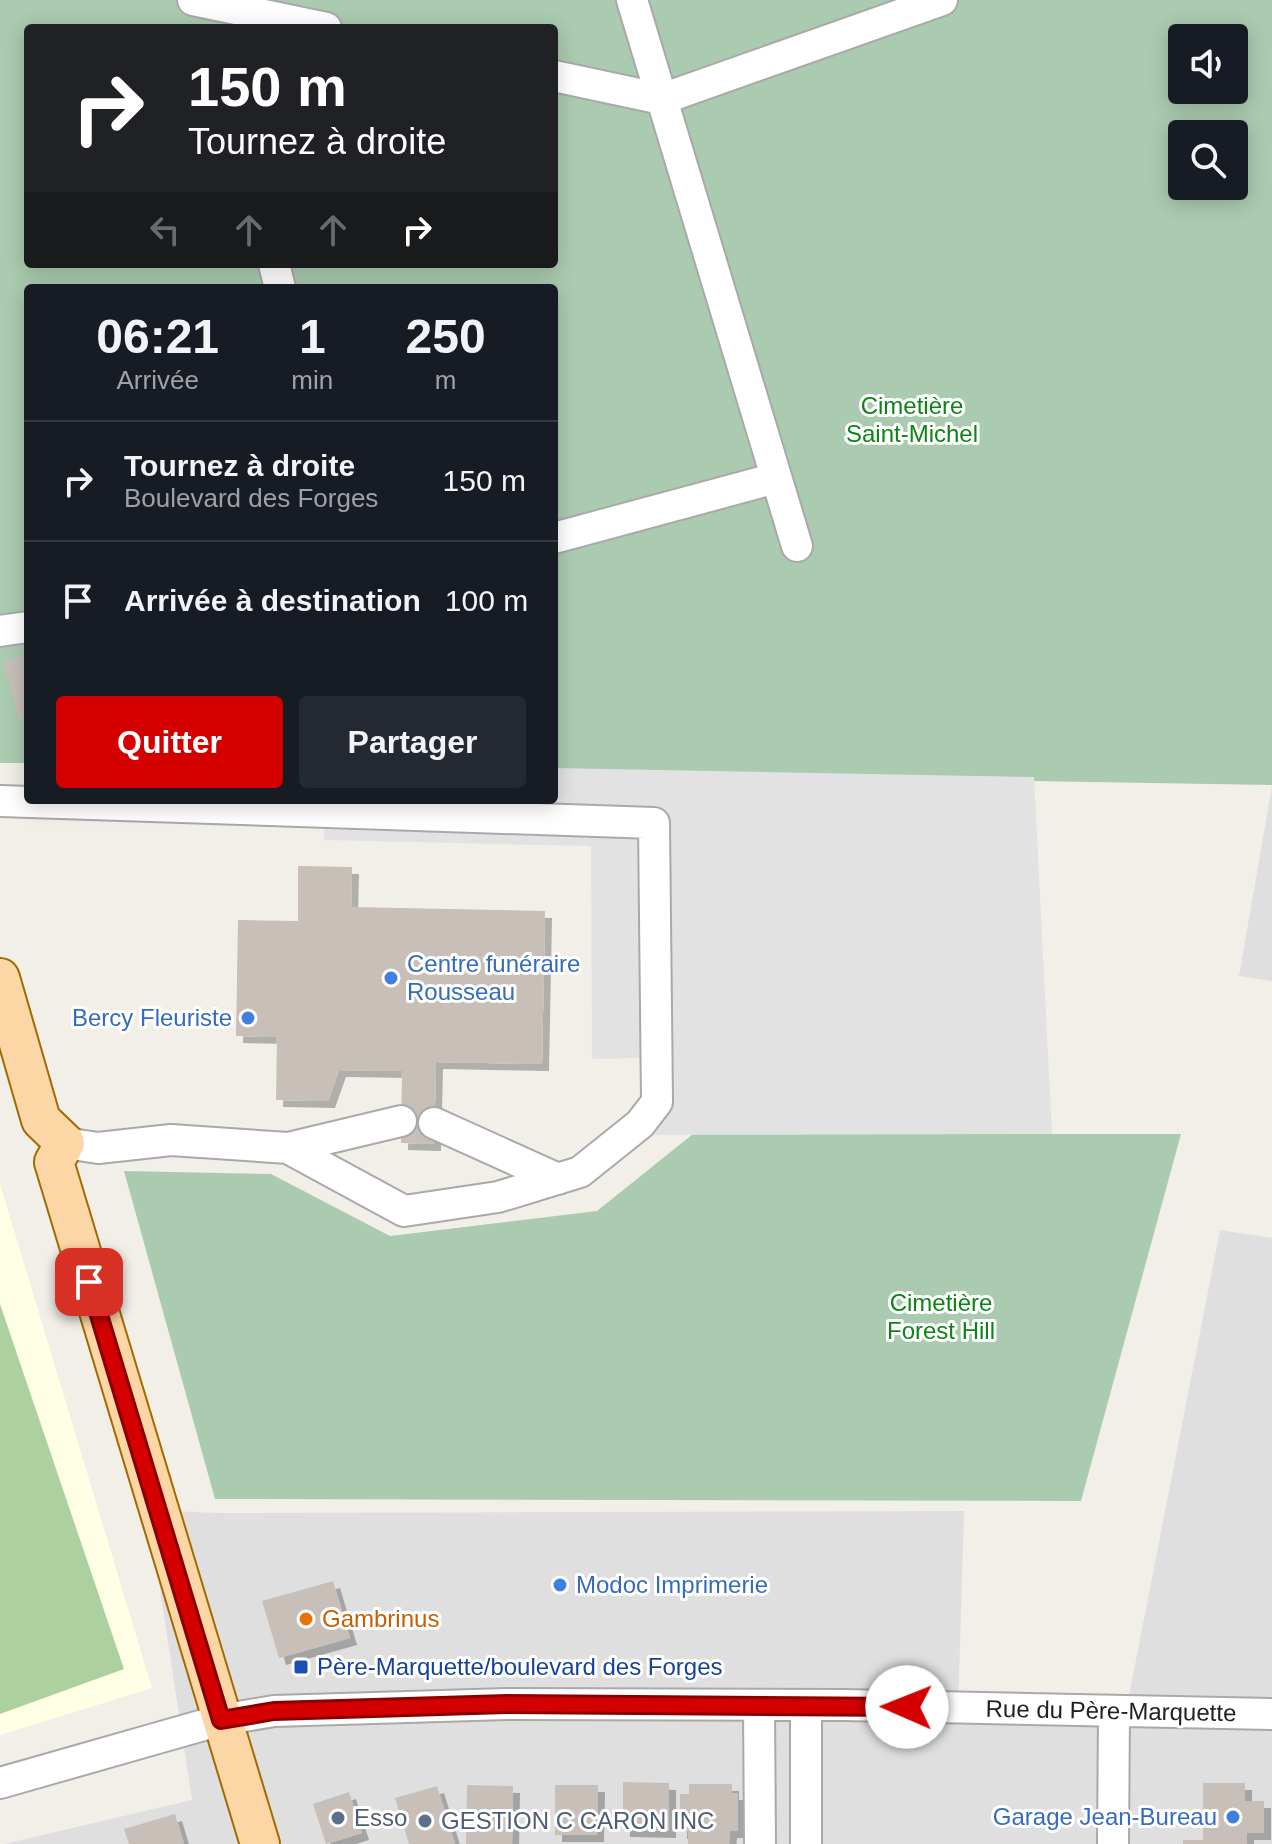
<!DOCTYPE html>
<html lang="fr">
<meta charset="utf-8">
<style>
body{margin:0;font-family:Helvetica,sans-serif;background:#242831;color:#f1f3f6;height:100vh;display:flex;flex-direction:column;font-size:30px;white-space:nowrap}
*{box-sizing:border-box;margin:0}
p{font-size:26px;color:#9ea1a6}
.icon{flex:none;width:44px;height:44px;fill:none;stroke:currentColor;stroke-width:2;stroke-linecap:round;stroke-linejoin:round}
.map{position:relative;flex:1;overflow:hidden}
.sheet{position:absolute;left:24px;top:284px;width:534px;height:520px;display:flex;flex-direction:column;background:#171b24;border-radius:8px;box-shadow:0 4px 20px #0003}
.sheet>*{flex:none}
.top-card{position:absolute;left:24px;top:24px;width:534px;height:244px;border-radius:8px;box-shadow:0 4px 20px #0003;background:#202124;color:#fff;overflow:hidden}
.buttons{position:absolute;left:1168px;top:24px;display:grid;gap:16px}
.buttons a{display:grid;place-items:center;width:80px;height:80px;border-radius:8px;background:#171b24;box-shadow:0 4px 20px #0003;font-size:40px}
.pin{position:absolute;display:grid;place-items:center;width:68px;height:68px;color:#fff;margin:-34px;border-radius:16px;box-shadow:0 4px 12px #0006}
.me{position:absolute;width:88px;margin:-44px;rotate:271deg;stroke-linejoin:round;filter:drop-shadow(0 0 6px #0008)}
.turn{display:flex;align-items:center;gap:28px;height:168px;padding:0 32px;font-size:36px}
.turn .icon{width:104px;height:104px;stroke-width:2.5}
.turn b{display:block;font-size:56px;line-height:68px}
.lanes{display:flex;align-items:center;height:76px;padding:0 32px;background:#0003;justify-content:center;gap:40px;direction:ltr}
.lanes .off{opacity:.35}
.eta{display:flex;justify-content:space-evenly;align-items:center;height:136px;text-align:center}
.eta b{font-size:48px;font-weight:800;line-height:56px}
.button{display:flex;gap:16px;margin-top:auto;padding:16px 32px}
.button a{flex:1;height:92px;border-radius:8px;background:#d40000;color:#fff;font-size:32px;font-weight:800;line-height:92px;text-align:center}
.button a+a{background:#242831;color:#f1f3f6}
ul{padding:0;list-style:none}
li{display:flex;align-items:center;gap:24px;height:120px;padding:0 32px;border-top:2px solid #363941}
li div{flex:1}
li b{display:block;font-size:30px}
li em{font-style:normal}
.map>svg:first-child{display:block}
.residential{fill:#e0dfdf}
.education{fill:#ffffe5}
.forest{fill:#add19e}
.cemetery{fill:#aacbaf;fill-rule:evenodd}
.parking{fill:#e2e2e2}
.building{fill:#c7bfb8;filter:url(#shadow)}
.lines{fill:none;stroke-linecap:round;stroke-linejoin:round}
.minor-casing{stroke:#a9a9a9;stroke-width:34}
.major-casing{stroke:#a06b00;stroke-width:42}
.minor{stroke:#fff;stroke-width:30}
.major{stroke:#fcd6a4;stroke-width:38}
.route-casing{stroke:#8a0000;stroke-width:20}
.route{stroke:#d40000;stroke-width:14}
.shop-dot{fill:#3f7fe0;stroke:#fff;stroke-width:3}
.food-dot{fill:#e8710a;stroke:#fff;stroke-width:3}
.transit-dot{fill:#1a4fb4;stroke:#fff;stroke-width:3}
.service-dot{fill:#5c6f8a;stroke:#fff;stroke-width:3}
.labels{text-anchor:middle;stroke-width:6;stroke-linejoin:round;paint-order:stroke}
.park-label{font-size:24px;fill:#0c8416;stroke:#fff}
.shop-label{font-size:24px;fill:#366cbe;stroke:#fff;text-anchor:start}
.food-label{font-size:24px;fill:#c56008;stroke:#fff;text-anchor:start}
.transit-label{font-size:24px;fill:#164399;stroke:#fff;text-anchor:start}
.street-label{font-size:24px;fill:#222;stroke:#fff}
.service-label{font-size:24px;fill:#4e5e75;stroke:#fff;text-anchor:start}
</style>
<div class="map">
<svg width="1272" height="1844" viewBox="0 0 1272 1844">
<defs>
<filter id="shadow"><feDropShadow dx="7" dy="7" stdDeviation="0" flood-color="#0004"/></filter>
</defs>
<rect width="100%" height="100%" fill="#f2efe9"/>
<path class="residential" d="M1272,786V981L1239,976Z
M1220,1230L1272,1238V1844H4L192,1800L148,1510L219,1513L964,1511L958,1711H1126Z"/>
<path class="education" d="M0,1184L152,1688L0,1735Z"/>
<path class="forest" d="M0,1304L124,1669L0,1714Z"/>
<path class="cemetery" d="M0,0H1272V785L554,773V288H28V763H0ZM28,28H554V264H28ZM1182,38H1234V90H1182ZM1182,134H1234V186H1182Z
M693,1134H1181L1081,1501L215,1499L124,1171L271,1174L390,1236L597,1211Z"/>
<path class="parking" d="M554,768L1034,777L1052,1134L644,1135L639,1058L592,1059L591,846L324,840V800H554Z"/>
<path class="building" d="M28,655V718L19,720L4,661Z
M298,866L352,867L351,907L545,911L542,1064L436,1062L434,1144L401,1143L402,1071L339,1070L328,1101L276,1100L277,1037L236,1036L238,920L298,921Z
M333,1581L350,1638L279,1658L262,1601Z
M623,1782L669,1783V1831L623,1830Z
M1203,1783H1245V1801H1264V1833H1247V1844H1183V1840H1203Z
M689,1784H732V1793H738V1831H730L729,1844H688V1832H680V1794H689Z
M467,1785L513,1786L512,1844H466Z
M555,1785H598L597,1835H555Z
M437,1786L455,1844H409L395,1798Z
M349,1792L362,1833L326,1844L313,1804Z
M175,1814L184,1844H129L124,1829Z"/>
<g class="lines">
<defs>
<path id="minor" d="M193,0L326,28
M632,0L797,546
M554,76L662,99L942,0
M274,264L280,288
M554,538L776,478
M0,631L28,627
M0,801L654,823L657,1102L640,1124L580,1172L498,1197L404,1211L288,1148L171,1140L98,1148L65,1143
M434,1123L558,1179
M288,1148L401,1121
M759,1705L760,1844
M0,1783L221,1720L274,1711L507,1704L843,1705L1272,1714
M806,1844V1705
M1113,1844L1114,1712"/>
<path id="major" d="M0,978L41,1120L65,1143L54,1162L260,1844"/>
</defs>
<use href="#minor" class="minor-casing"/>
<use href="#major" class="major-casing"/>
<use href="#minor" class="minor"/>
<use href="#major" class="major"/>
</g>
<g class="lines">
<defs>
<path id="route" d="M89,1282L221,1720L274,1711L507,1704L907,1707"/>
</defs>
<use href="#route" class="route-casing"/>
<use href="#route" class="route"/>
</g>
<g class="shop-dot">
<circle cx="391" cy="978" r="8"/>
<circle cx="248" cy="1018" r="8"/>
<circle cx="560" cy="1585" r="8"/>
<circle cx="1233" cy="1817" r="8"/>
</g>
<circle class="food-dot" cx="306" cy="1619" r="8"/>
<rect class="transit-dot" x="293" y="1659" width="16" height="16" rx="4"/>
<g class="service-dot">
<circle cx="338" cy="1818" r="8"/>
<circle cx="425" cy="1821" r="8"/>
</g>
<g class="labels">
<g class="park-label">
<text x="912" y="414">Cimetière<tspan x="912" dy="28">Saint-Michel</tspan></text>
<text x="941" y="1311">Cimetière<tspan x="941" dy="28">Forest Hill</tspan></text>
</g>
<g class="shop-label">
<text x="407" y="972">Centre funéraire<tspan x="407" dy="28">Rousseau</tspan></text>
<text x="232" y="1026" text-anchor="end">Bercy Fleuriste</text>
<text x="576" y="1593">Modoc Imprimerie</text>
<text x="1217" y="1825" text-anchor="end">Garage Jean-Bureau</text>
</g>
<g class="food-label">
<text x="322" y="1627">Gambrinus</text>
</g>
<g class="transit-label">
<text x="317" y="1675">Père-Marquette/boulevard des Forges</text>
</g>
<g class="street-label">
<text transform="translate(1111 1711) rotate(1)" y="8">Rue du Père-Marquette</text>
</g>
<g class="service-label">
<text x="354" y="1826">Esso</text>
<text x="441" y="1829">GESTION C CARON INC</text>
</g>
</g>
</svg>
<div class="buttons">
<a><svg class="icon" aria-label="sound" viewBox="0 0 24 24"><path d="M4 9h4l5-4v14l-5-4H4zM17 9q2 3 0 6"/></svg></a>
<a><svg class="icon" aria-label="search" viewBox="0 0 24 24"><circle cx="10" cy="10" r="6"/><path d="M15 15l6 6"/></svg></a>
</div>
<div class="pin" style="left:89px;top:1282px;background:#d93025"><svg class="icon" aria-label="arrive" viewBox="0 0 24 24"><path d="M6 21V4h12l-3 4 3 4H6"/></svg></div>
<svg class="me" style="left:907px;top:1707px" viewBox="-20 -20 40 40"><circle r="19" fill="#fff"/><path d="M0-13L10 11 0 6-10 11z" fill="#d40000"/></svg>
<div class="top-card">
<div class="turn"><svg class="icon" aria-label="right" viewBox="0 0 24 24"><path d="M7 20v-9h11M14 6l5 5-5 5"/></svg><div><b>150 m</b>Tournez à droite</div></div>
<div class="lanes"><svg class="icon off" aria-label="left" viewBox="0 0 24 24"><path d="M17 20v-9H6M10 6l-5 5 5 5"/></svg><svg class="icon off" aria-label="ahead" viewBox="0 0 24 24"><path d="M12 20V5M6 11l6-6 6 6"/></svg><svg class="icon off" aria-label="ahead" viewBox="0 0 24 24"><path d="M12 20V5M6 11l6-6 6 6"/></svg><svg class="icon" aria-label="right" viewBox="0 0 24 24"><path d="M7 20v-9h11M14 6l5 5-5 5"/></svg></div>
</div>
<section class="sheet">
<div class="eta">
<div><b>06:21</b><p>Arrivée</p></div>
<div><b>1</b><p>min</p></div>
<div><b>250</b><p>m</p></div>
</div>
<ul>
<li><svg class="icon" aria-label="right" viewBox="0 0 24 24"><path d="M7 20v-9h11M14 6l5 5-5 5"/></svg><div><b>Tournez à droite</b><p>Boulevard des Forges</p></div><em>150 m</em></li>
<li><svg class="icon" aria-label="arrive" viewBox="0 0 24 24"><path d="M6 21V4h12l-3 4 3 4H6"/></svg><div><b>Arrivée à destination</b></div><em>100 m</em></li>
</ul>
<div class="button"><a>Quitter</a><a>Partager</a></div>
</section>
</div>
